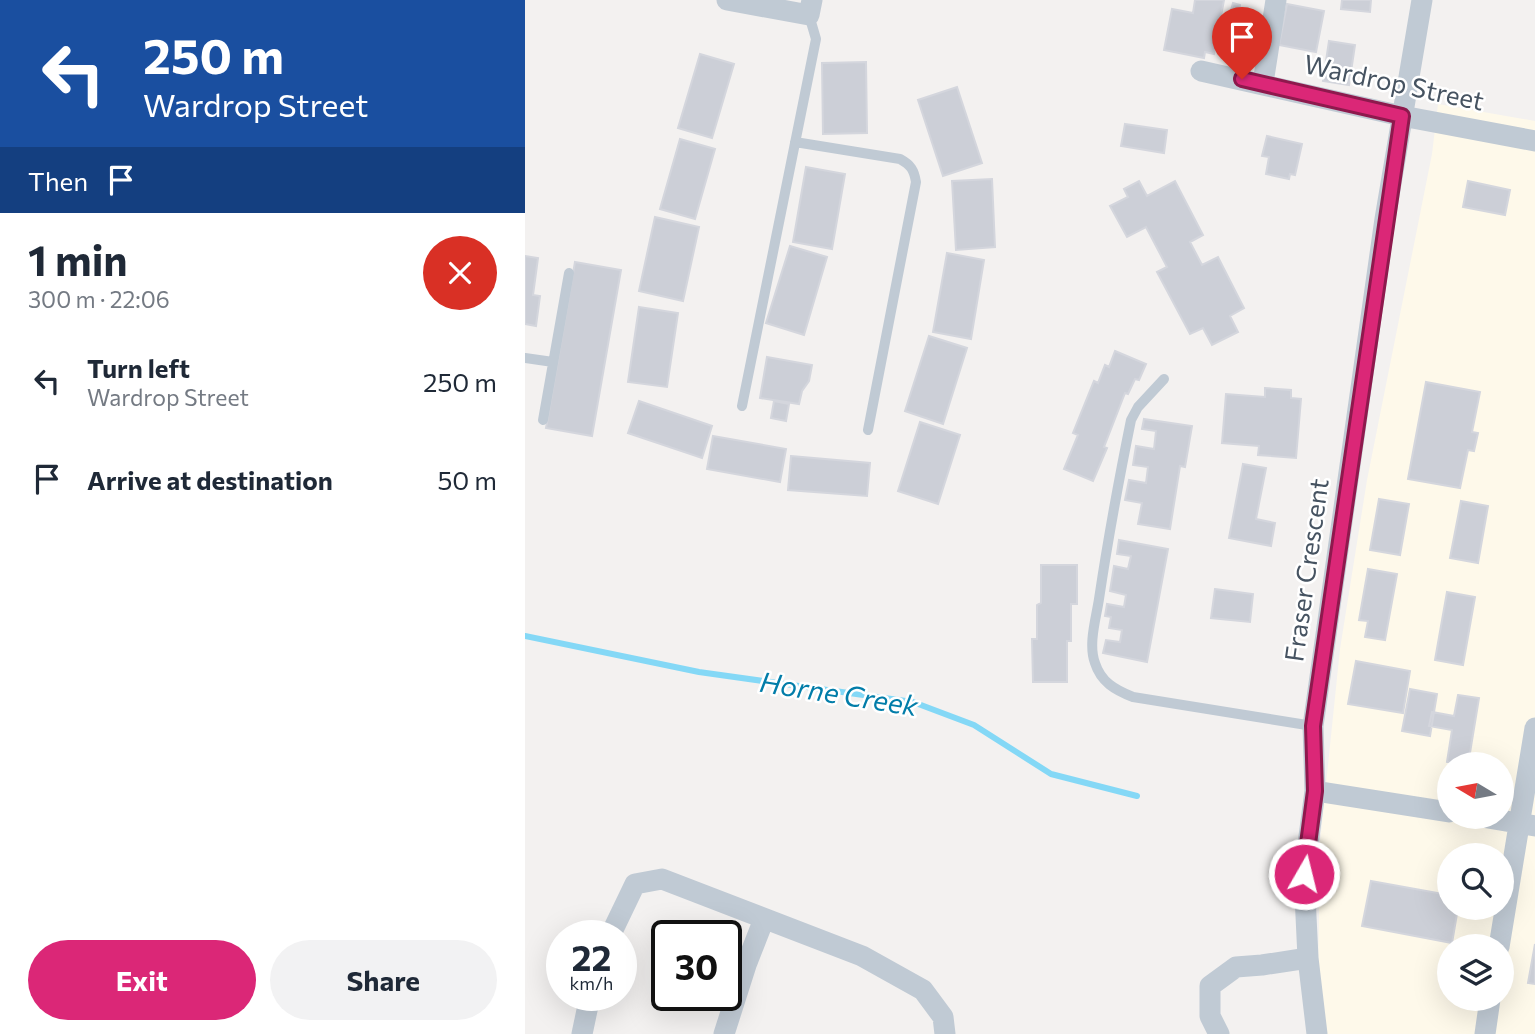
<!DOCTYPE html>
<meta charset="utf-8">
<style>
body{margin:0;font-family:Commissioner,sans-serif;background:#f2f2f3;color:#1f2937;height:100vh;display:flex;flex-direction:column;font-size:26px;white-space:nowrap}
*{box-sizing:border-box;margin:0}
p{font-size:23px;color:#747a83}
.icon{flex:none;width:38px;height:38px;fill:none;stroke:currentColor;stroke-width:2;stroke-linecap:round;stroke-linejoin:round}
.map{position:relative;flex:1;overflow:hidden}
.side{display:flex;flex-direction:column;background:#fff;width:525px}
.side>*{flex:none}
.hud{background:#1a4fa0;color:#fff;overflow:hidden}
.needle{width:46px;rotate:280deg}
.fabs{position:absolute;left:912px;top:752px;display:grid;gap:14px}
.fabs a{display:grid;place-items:center;width:77px;height:77px;border-radius:50%;background:#fff;box-shadow:0 7px 28px #0002;font-size:35px}
.speed{position:absolute;left:21px;top:920px;display:flex;gap:14px;font-size:35px;font-weight:700;text-align:center}
.speed>*{display:grid;place-content:center;width:91px;height:91px;border-radius:50%;background:#fff;box-shadow:0 7px 28px #0002;line-height:1}
.speed small{font-size:18px;font-weight:400}
.speed .limit{border:4px solid #111;border-radius:10px;background:#fff;color:#111}
.pin{position:absolute;display:grid;place-items:center;width:60px;height:60px;color:#fff;margin:-72px -30px;border-radius:50% 50% 50% 0;rotate:-45deg;box-shadow:0 0 7px #0007}
.pin .icon{rotate:45deg}
.me{position:absolute;width:77px;margin:-38px;rotate:8deg;stroke-linejoin:round;filter:drop-shadow(0 0 5px #0008)}
.turn{display:flex;align-items:center;gap:24px;height:147px;padding:0 28px;font-size:32px}
.turn .icon{width:91px;height:91px;stroke-width:2.5}
.turn b{display:block;font-size:49px;line-height:60px}
.then{display:flex;align-items:center;height:66px;padding:0 28px;background:#0003;gap:14px;font-size:26px}
.round{display:grid;place-items:center;flex:none;width:74px;height:74px;border-radius:37px;background:#f2f2f3}
.headline{display:flex;align-items:center;justify-content:space-between;height:119px;padding:0 28px}
h1{font-size:42px;font-weight:700;line-height:52px}
.primary-button{display:flex;gap:14px;margin-top:auto;padding:14px 28px}
.primary-button a{flex:1;height:80px;border-radius:42px;background:#db2777;color:#fff;font-size:28px;font-weight:700;line-height:80px;text-align:center}
.primary-button a+a{background:#f2f2f3;color:#1f2937}
ul{padding:0;list-style:none}
li{display:flex;align-items:center;gap:21px;height:98px;padding:0 28px}
li div{flex:1}
li b{display:block;font-size:26px}
li em{font-style:normal}
main{display:flex;flex:1;min-height:0}
.map>svg:first-child{display:block}
.commercial{fill:#fef9ea;fill-rule:evenodd}
.lines{fill:none;stroke-linecap:round;stroke-linejoin:round}
.stream{stroke:#84d8f6;stroke-width:6}
.building{fill:#cccfd7;stroke:#d4d6dd;stroke-width:2}
.lane{stroke:#c0cad4;stroke-width:10}
.street{stroke:#c0cad4;stroke-width:21}
.route-casing{stroke:#8e194d;stroke-width:18}
.route{stroke:#db2777;stroke-width:12}
.labels{text-anchor:middle;stroke-width:5;stroke-linejoin:round;paint-order:stroke}
.street-label{font-size:26px;fill:#465361;stroke:#fff}
.water-label{font-size:28px;font-style:italic;fill:#027da9;stroke:#fff}
</style>
<main>
<section class="side">
<div class="hud">
<div class="turn"><svg class="icon" aria-label="left" viewBox="0 0 24 24"><path d="M17 20v-9H6M10 6l-5 5 5 5"/></svg><div><b>250 m</b>Wardrop Street</div></div>
<div class="then">Then<svg class="icon" aria-label="arrive" viewBox="0 0 24 24"><path d="M6 21V4h12l-3 4 3 4H6"/></svg></div>
</div>
<div class="headline"><div><h1>1 min</h1><p>300 m · 22:06</p></div><a class="round" style="background:#d93025;color:#fff"><svg class="icon" aria-label="close" viewBox="0 0 24 24"><path d="M6 6l12 12M18 6L6 18"/></svg></a></div>
<ul>
<li><svg class="icon" aria-label="left" viewBox="0 0 24 24"><path d="M17 20v-9H6M10 6l-5 5 5 5"/></svg><div><b>Turn left</b><p>Wardrop Street</p></div><em>250 m</em></li>
<li><svg class="icon" aria-label="arrive" viewBox="0 0 24 24"><path d="M6 21V4h12l-3 4 3 4H6"/></svg><div><b>Arrive at destination</b></div><em>50 m</em></li>
</ul>
<div class="primary-button"><a>Exit</a><a>Share</a></div>
</section>
<div class="map">
<svg width="1010" height="1034" viewBox="0 0 1010 1034">
<rect width="100%" height="100%" fill="#f3f1f0"/>
<path class="commercial" d="M913,104L1010,121V1034H798L793,984L795,842L815,649L842,480L907,154ZM924,765H976V817H924ZM924,856H976V908H924ZM924,947H976V999H924Z"/>
<g class="lines">
<path class="stream" d="M0,636L174,672L388,702L449,725L526,774L612,796"/>
</g>
<path class="building" d="M670,0H699L689,54L680,52L679,58L639,50L647,9L668,13Z
M817,0H846L845,12L816,9Z
M708,3L715,5L714,12L706,10Z
M762,4L799,11L791,52L754,45Z
M804,41L830,45L824,85L798,81Z
M175,54L209,64L187,138L153,128Z
M341,62L342,133L298,134L297,63Z
M432,87L457,163L418,176L393,100Z
M600,124L642,130L639,153L596,146Z
M742,136L777,144L770,175L765,174L764,179L741,174L744,157L737,156Z
M155,139L190,149L170,219L135,209Z
M281,167L320,174L307,249L268,242Z
M467,179L470,247L431,250L427,181Z
M614,181L622,196L650,181L678,235L665,242L677,265L693,257L719,308L705,316L713,332L687,345L678,328L665,334L632,272L642,267L621,227L602,237L585,206L603,197L599,189Z
M943,181L985,190L980,215L938,207Z
M130,217L174,227L158,301L114,291Z
M265,246L302,257L279,335L241,323Z
M422,253L459,260L446,339L408,332Z
M0,256L13,258L8,295L15,296L11,326L0,324Z
M50,262L96,270L67,436L21,428Z
M114,307L153,313L142,387L103,382Z
M404,336L442,348L418,424L380,411Z
M590,351L621,364L614,380L610,379L603,394L600,393L579,447L582,448L568,481L539,469L553,435L548,433L569,381L573,383L580,365L584,367Z
M242,357L287,365L284,381L277,391L274,404L235,398Z
M901,382L955,392L947,432L953,433L949,451L943,450L935,488L883,479Z
M740,388L766,390V398L776,399L771,458L733,455L734,446L697,443L701,394L740,397Z
M114,401L187,426L177,458L103,433Z
M249,401L264,404L261,421L246,418Z
M619,419L667,426L660,467L655,466L645,529L613,524L617,503L600,500L604,480L621,483L623,467L608,465L611,446L629,449L631,431L617,429Z
M395,422L435,435L413,504L373,491Z
M188,436L261,449L255,482L182,469Z
M266,456L345,463L342,496L263,490Z
M718,464L741,468L731,519L750,523L746,546L704,538Z
M854,499L884,504L875,555L845,550Z
M936,501L963,506L953,563L925,558Z
M594,540L643,549L622,662L578,653L581,640L595,642L597,630L584,628L586,617L580,616L582,604L599,607L601,595L585,591L589,566L603,569L606,556L592,554Z
M516,565H552V604H546V641H542V682H508L507,639H512V605L516,603Z
M843,569L872,574L860,640L840,637L843,621L834,620Z
M690,589L728,594L725,622L686,618Z
M922,592L950,597L938,665L910,660Z
M831,661L885,671L878,713L823,704Z
M885,689L912,694L905,736L877,731Z
M933,695L954,698L943,765L922,762L927,730L904,726L907,712L929,716Z
M846,881L924,895V908H933L927,943L837,926Z
M1010,944V984L1003,983Z"/>
<g class="lines">
<path class="lane" d="M270,142L375,159C386,165 389,170 391,182L343,430
M0,358L28,362
M639,379L613,407L606,420C594,479 583,539 574,599C571,619 563,644 570,663C576,682 590,690 608,697L788,726
M217,406L291,39L284,15
M18,420L44,273"/>
<path class="street" d="M202,0L284,15L287,0
M676,71L877,116L1010,141
M738,83L751,0
M790,791L924,812
M957,817L1010,826
M85,936L110,884L137,879L337,956L398,990L418,1017L420,1034
M974,947L1010,728
M57,1034L65,996
M199,1034L221,965L239,919
M694,1034L685,1016V986L711,967L737,965L783,958
M792,1034L783,958L779,874L790,791L788,726L860,219L897,0
M960,1034L965,999"/>
</g>
<g class="lines">
<defs>
<path id="route" d="M717,79L877,116L788,726L790,791L779,874"/>
</defs>
<use href="#route" class="route-casing"/>
<use href="#route" class="route"/>
</g>
<g class="labels">
<g class="street-label">
<text transform="translate(869 83) rotate(12)" y="9">Wardrop Street</text>
<text transform="translate(782 570) rotate(-82)" y="9">Fraser Crescent</text>
</g>
<g class="water-label">
<text transform="translate(314 694) rotate(9)" y="10">Horne Creek</text>
</g>
</g>
</svg>
<div class="fabs">
<a><svg class="needle" viewBox="-14 -14 28 28"><path d="M0-13l5 13h-10z" fill="#e53935"/><path d="M0 13l5-13h-10z" fill="#747a83"/></svg></a>
<a><svg class="icon" aria-label="search" viewBox="0 0 24 24"><circle cx="10" cy="10" r="6"/><path d="M15 15l6 6"/></svg></a>
<a><svg class="icon" aria-label="layers" viewBox="0 0 24 24"><path d="M12 4l9 5-9 5-9-5zM3 14l9 5 9-5"/></svg></a>
</div>
<div class="speed"><div>22<small>km/h</small></div><div class="limit">30</div></div>
<div class="pin" style="left:717px;top:79px;background:#d93025"><svg class="icon" aria-label="arrive" viewBox="0 0 24 24"><path d="M6 21V4h12l-3 4 3 4H6"/></svg></div>
<svg class="me" style="left:779px;top:874px" viewBox="-20 -20 40 40"><circle r="17" fill="#db2777" stroke="#fff" stroke-width="3"/><path d="M0-11L8 9 0 5-8 9z" fill="#fff"/></svg>
</div>
</main>
